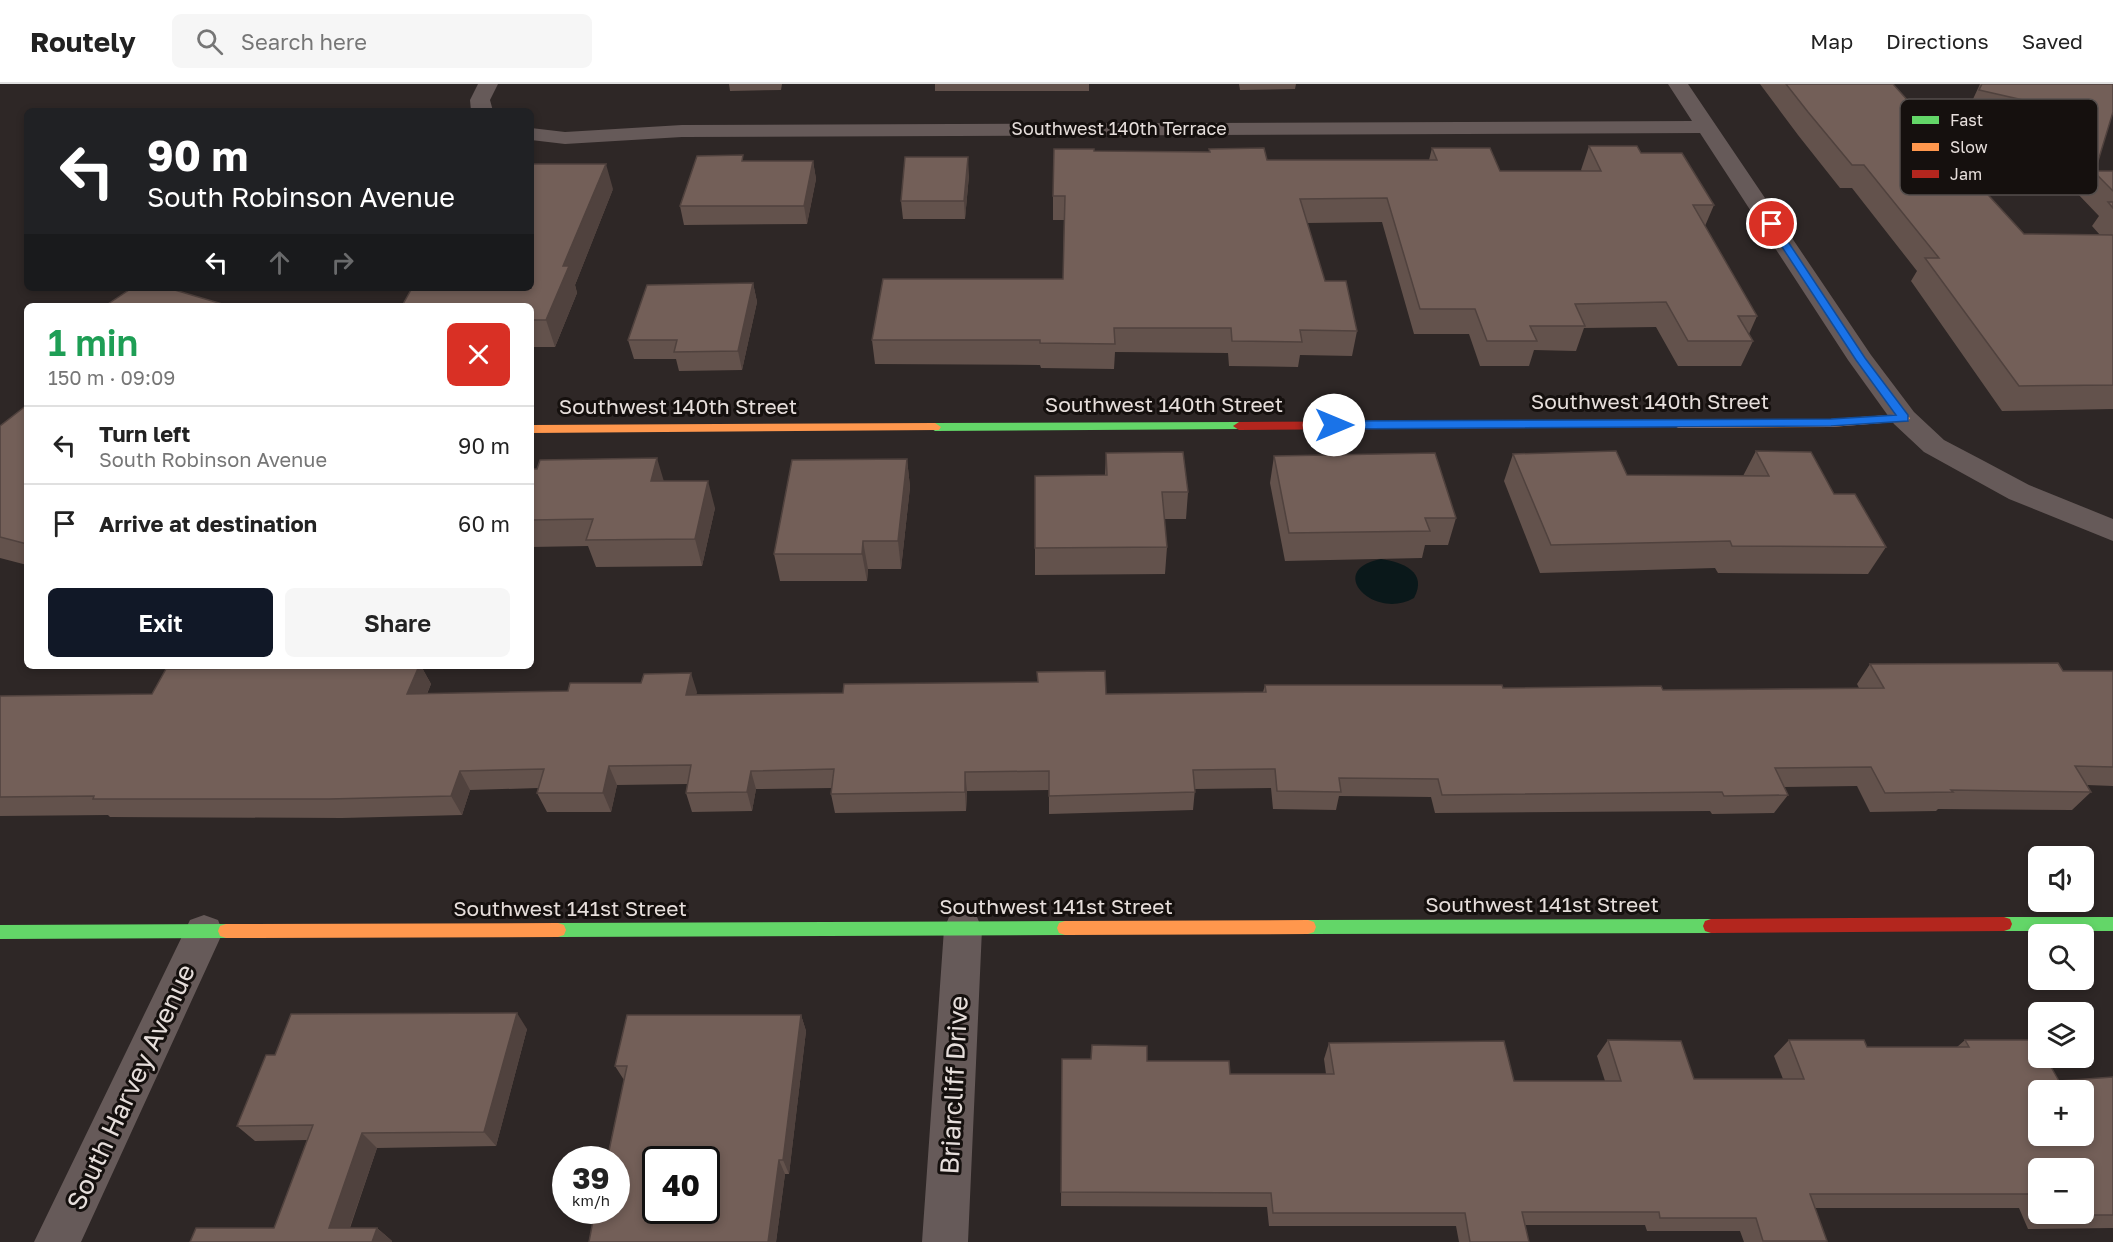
<!DOCTYPE html>
<meta charset="utf-8">
<style>
body{margin:0;font-family:"Golos Text",sans-serif;background:#f6f6f6;color:#222;height:100vh;display:flex;flex-direction:column;font-size:22px;white-space:nowrap}
*{box-sizing:border-box;margin:0}
p{font-size:20px;color:#767676}
.icon{flex:none;width:33px;height:33px;fill:none;stroke:currentColor;stroke-width:2;stroke-linecap:round;stroke-linejoin:round}
.map{position:relative;flex:1;overflow:hidden}
.drawer{position:absolute;left:24px;top:219px;width:510px;height:366px;display:flex;flex-direction:column;background:#fff;border-radius:9px;box-shadow:0 3px 9px #0003}
.drawer>*{flex:none}
.guide{position:absolute;left:24px;top:24px;width:510px;height:183px;border-radius:9px;box-shadow:0 3px 9px #0003;background:#202124;color:#fff;overflow:hidden}
.buttons{position:absolute;left:2028px;top:762px;display:grid;gap:12px}
.buttons a{display:grid;place-items:center;width:66px;height:66px;border-radius:9px;background:#fff;box-shadow:0 3px 9px #0003;font-size:30px}
.speed{position:absolute;left:552px;top:1062px;display:flex;gap:12px;font-size:30px;font-weight:700;text-align:center}
.speed>*{display:grid;place-content:center;width:78px;height:78px;border-radius:50%;background:#fff;box-shadow:0 3px 9px #0003;line-height:1}
.speed small{font-size:15px;font-weight:400}
.speed .limit{border:3px solid #111;border-radius:9px;background:#fff;color:#111}
.pin{position:absolute;display:grid;place-items:center;width:51px;height:51px;color:#fff;margin:-26px;border:3px solid #fff;border-radius:50%;box-shadow:0 2px 6px #0007}
.me{position:absolute;width:66px;margin:-33px;rotate:90deg;stroke-linejoin:round;filter:drop-shadow(0 0 4px #0008)}
.turn{display:flex;align-items:center;gap:21px;height:126px;padding:0 24px;font-size:27px}
.turn .icon{width:78px;height:78px;stroke-width:2.5}
.turn b{display:block;font-size:42px;line-height:51px}
.lanes{display:flex;align-items:center;height:57px;padding:0 24px;background:#0003;justify-content:center;gap:30px;direction:ltr}
.lanes .off{opacity:.35}
.round{display:grid;place-items:center;flex:none;width:63px;height:63px;border-radius:9px;background:#f6f6f6}
.headline{display:flex;align-items:center;justify-content:space-between;height:102px;padding:0 24px}
h1{font-size:36px;font-weight:600;line-height:45px;color:#1e9e55}
.button{display:flex;gap:12px;margin-top:auto;padding:12px 24px}
.button a{flex:1;height:69px;border-radius:9px;background:#111827;color:#fff;font-size:24px;font-weight:600;line-height:69px;text-align:center}
.button a+a{background:#f6f6f6;color:#222}
ul{padding:0;list-style:none}
li{display:flex;align-items:center;gap:18px;height:78px;padding:0 24px;border-top:2px solid #e0e0e0}
li div{flex:1}
li b{display:block;font-size:22px}
li em{font-style:normal}
header{display:flex;align-items:center;gap:36px;box-sizing:border-box;height:84px;padding:0 30px;background:#fff;border-bottom:2px solid #e0e0e0}
header strong{font-size:28px}
nav{display:flex;gap:33px;margin-inline-start:auto;font-size:21px}
.search{width:420px;height:54px;background:#f6f6f6;display:flex;align-items:center;gap:15px;box-sizing:border-box;padding:0 21px;border-radius:9px;color:#767676;font-size:22px}
.map>svg:first-child{display:block}
.water{fill:#0a181a}
.lines{fill:none;stroke-linecap:round;stroke-linejoin:round}
.street{fill:#665a59;fill-rule:evenodd}
.fast{fill:#63d668;fill-rule:evenodd}
.slow{fill:#ff974d;fill-rule:evenodd}
.jam{fill:#b3261e;fill-rule:evenodd}
.wall{fill:#63524c;fill-rule:evenodd}
.shaded-wall{fill:#50423e}
.building{fill:#735f58;stroke:#50423e;stroke-width:1.5;fill-rule:evenodd}
.route{fill:#1a73e8;stroke:#114b97;stroke-width:1.5}
.labels{text-anchor:middle;stroke-width:6;stroke-linejoin:round;paint-order:stroke}
.far-street-label{font-size:18px;fill:#e6dedb;stroke:#15100e}
.street-label{font-size:21px;fill:#e6dedb;stroke:#15100e}
.near-street-label{font-size:26px;fill:#e6dedb;stroke:#15100e}
.key{fill:#15100e;stroke:#544e4c;stroke-width:1.5}
.key-label{font-size:16px;fill:#e6dedb}
</style>
<header>
<strong>Routely</strong>
<div class="search"><svg class="icon" aria-label="search" viewBox="0 0 24 24"><circle cx="10" cy="10" r="6"/><path d="M15 15l6 6"/></svg>Search here</div>
<nav><a>Map</a><a>Directions</a><a>Saved</a></nav>
</header>
<div class="map">
<svg width="2113" height="1158" viewBox="0 0 2113 1158">
<rect width="100%" height="100%" fill="#2e2726"/>
<path class="water" d="M1381,475C1403,478 1428,488 1414,514C1374,537 1324,486 1381,475Z"/>
<g class="lines">
<path class="street" d="M478,0H498L490,16L493,27H471L470,16Z
M1668,0H1688L1871,271L1914,328L1944,356L1984,377L2029,401L2113,435V457L2009,415L1924,368L1894,340L1848,276L1700,49L682,53L565,60L531,56V44L565,48L682,41L1692,37Z
M963,828L977,833L982,845L968,1158H922L944,845L949,833Z
M204,831L218,836L223,848L81,1158H34L190,836Z"/>
<path class="fast" d="M1239,338L1243,339V345L935,347L929,343L935,339Z
M2004,833H2113V847H2004L1998,845L1996,840L1998,835Z
M1711,835L1717,837L1719,842L1717,847L1711,849L1308,850L1302,848L1300,843L1302,838L1308,836Z
M1065,837L1071,839L1073,844L1071,849L1065,851L558,853L552,851L550,846L552,841L558,839Z
M226,840L232,842L234,847L232,852L226,854L0,855V841Z"/>
<path class="slow" d="M1904,330L1910,334L1908,337L1831,343L1678,344L1672,340L1678,336L1831,335Z
M935,339L941,343L939,346L531,349V341Z
M1308,836L1314,838L1316,843L1314,848L1308,850L1065,851L1059,849L1057,844L1059,839L1065,837Z
M558,839L564,841L566,846L564,851L558,853L226,854L220,852L218,847L220,842L226,840Z"/>
<path class="jam" d="M1678,336L1682,337V343L1239,346L1233,342L1239,338Z
M2004,833L2010,835L2012,840L2010,845L2004,847L1711,849L1705,847L1703,842L1705,837L1711,835Z"/>
</g>
<path class="wall" d="M729,0H782L781,6L730,7Z
M935,0H1089V7H935Z
M1239,0H1296L1295,5L1240,6Z
M1760,0H1893L1918,28L1916,32L2024,150L2100,151L2092,142L2099,132L2010,39L1967,28L1980,0H2113L2095,87H2113V325L2002,327L1911,197L1917,187L1852,104H1840L1798,51Z
M1589,62L1641,69L1714,121L1705,142L1757,232L1749,250L1753,257L1741,282H1678L1656,243L1584,244L1576,267L1534,266L1529,282H1480L1469,250H1414L1382,138L1307,139L1325,197L1357,247L1352,272L1300,271L1298,283L1229,282L1228,269L1115,268L1114,285L1041,284L1040,281L875,280L872,256L1063,195L1064,136H1053V112L1094,67L1209,68V65L1267,76H1429L1432,64L1500,87H1582L1581,86Z
M744,77H813L816,95L807,140L684,141L680,122Z
M969,91L965,135H903L901,117Z
M613,105L575,201L577,209L555,263H531V222Z
M753,199L757,218L742,286L679,287L676,275H634L628,256Z
M27,321V481L0,474V342Z
M1756,367L1834,410L1886,463L1868,490L1718,489L1715,484L1540,489L1504,397L1513,370L1627,391L1743,392Z
M1106,369L1188,408L1186,435H1164L1167,463L1165,490L1035,491V392L1105,391Z
M1274,372L1456,434L1448,461H1425L1422,474L1285,477L1270,399Z
M907,375L910,403L901,485H868L867,497H780L774,470Z
M531,385L664,397L715,424L702,482L596,483L588,462L531,463Z
M1870,580L2063,587H2113V702L2087,701L2091,708L2072,726L1938,725L1936,727L1870,728L1857,702L1784,703L1788,711L1774,729L1712,730L1710,727L1435,729L1431,713L1339,712L1336,726L1273,725L1271,704L1195,705L1193,726L1049,730V706L967,707L966,727L835,729L831,710L832,704L756,705L752,727L692,728L686,709L688,700L617,701L611,728H547L537,709L538,704L470,706L462,731L342,734L110,733L108,731L0,732V612L152,610L361,582H421L431,600L427,610L697,608L696,610H1106L1263,608L1265,601L1663,606L1859,604L1857,600Z
M801,931L806,947L789,1090H785L776,1158H589L624,996L615,982Z
M527,945L496,1062L377,1064L350,1144H377L392,1157L274,1144L307,1056L255,1057L237,1042L275,971Z
M1608,956L1694,995H1783L1774,972L1789,956L1867,963H1957L1965,956L2059,997L2113,993V1144L2028,1145L2019,1124H1815L1827,1157L1825,1158H1744L1740,1147H1647L1645,1141H1525L1529,1158H1459L1456,1142H1269L1267,1123L1061,1122L1062,990L1147,977L1230,990H1326L1324,975L1329,959L1514,997H1605L1597,972ZM2038,1084L2084,1130H2038Z"/>
<path class="shaded-wall" d="M968,73L969,91L965,135L964,117Z
M813,77L816,95L807,140L804,122Z
M606,80L613,105L575,201L577,209L555,263L546,236L563,182Z
M753,199L757,218L742,286L738,267Z
M657,374L665,401L651,397Z
M907,375L910,403L901,485L898,457Z
M708,397L715,424L702,482L695,455Z
M863,457L868,485L867,497L862,470Z
M419,582H421L431,600L418,629L407,610Z
M691,589L697,608L692,630L686,611Z
M609,682L617,701L611,728L603,709Z
M460,687L470,706L462,731L451,712Z
M751,687L756,705L752,727L747,708Z
M965,688L967,707L966,727L965,708Z
M517,929L527,945L496,1062L484,1048Z
M801,931L806,947L789,1090L783,1076Z
M362,1049L377,1064L345,1157L329,1144Z
M779,1076L785,1090L776,1158H768Z
M377,1144L392,1157V1158H372Z"/>
<path class="building" d="M1786,0H1893L1918,28H1912L2024,150L2113,151V301L2019,302L1925,174H1939L1864,81H1852L1808,28Z
M1982,0H2113V28L2095,87H2113V107L2023,16L1979,6Z
M1589,62H1637L1641,69H1682L1714,121H1693L1757,232H1738L1753,257H1688L1666,218L1575,220L1585,242H1530L1537,257H1487L1475,225H1420L1387,114L1300,115L1325,197H1346L1357,247L1300,246L1302,258L1232,257L1231,244H1114L1115,260L1040,259V256H872L883,195H1063L1065,112H1053L1054,65H1094V67L1210,68L1209,65L1264,64L1267,76H1437L1432,64H1490L1500,87H1601Z
M743,71L742,77H813L804,122H680L697,72Z
M905,73H968L964,117H901Z
M531,80H606L563,182H569L546,236H531V222H402L412,204H531Z
M2108,118H2113V124Z
M753,199L738,267L674,268L677,256H628L647,201Z
M132,204H168L229,222H105Z
M27,321V460L0,453V342Z
M1616,367L1627,391L1769,392L1756,367L1811,368L1834,410H1855L1886,463L1732,462L1730,457L1551,461L1513,370Z
M1183,368L1188,408H1162L1167,463L1035,464V392L1107,391L1106,369Z
M1435,369L1456,434H1425L1430,447L1289,449L1274,372Z
M657,374L651,397H708L695,455L586,456L593,435L531,436V385H537L540,376Z
M907,375L898,457H863L862,470H774L792,376Z
M2058,579L2063,587H2113V683L2075,682L2091,708L1951,706L1953,708L1885,709L1871,683L1775,684L1788,711L1724,712L1722,708L1442,711L1438,695L1339,694L1341,708L1277,707L1275,685L1193,686L1195,708L1049,712V687L965,688V708L831,710L834,685L751,687L747,708L686,709L691,681L609,682L603,709H537L544,685L460,687L451,712L329,715H93L94,712L0,713V612L152,610L166,585L419,582L407,610L568,607L570,599H641L644,590L691,589L686,611L843,609L844,600L1038,598L1037,588L1105,587L1106,610L1266,608L1265,601H1502L1503,604L1661,602L1663,606L1884,604L1870,580Z
M517,929L484,1048L362,1049L329,1144H377L372,1158H190L196,1144H274L313,1041L237,1042L266,971H275L291,930Z
M627,931H801L783,1076H779L768,1158H589L595,1126H616V1076H607L627,982H615ZM656,1076H706V1126H656Z
M1608,956L1681,957L1694,995H1804L1789,956H1864L1867,963H1969L1965,956H2037L2038,959V974H2046L2059,997L2113,993V1131H2051L2050,1130H2084V1084H2038V1110H1810L1827,1157H1763L1756,1134H1660L1659,1128H1522L1529,1158H1470L1465,1129H1273L1271,1109L1061,1108L1062,975H1091L1092,961L1147,962V977H1229L1230,990H1334L1329,959L1504,957L1514,997H1621ZM2038,1006H2084V1052H2038Z"/>
<path class="route" d="M1772,137L1775,138L1865,274L1908,331V337L1831,342L1334,345L1329,341L1334,337L1831,335L1896,331L1856,276L1767,140Z"/>
<g class="labels">
<g class="far-street-label">
<text x="1119" y="51">Southwest 140th Terrace</text>
</g>
<g class="street-label">
<text x="1650" y="325">Southwest 140th Street</text>
<text x="1164" y="328">Southwest 140th Street</text>
<text x="678" y="330">Southwest 140th Street</text>
<text x="1542" y="828">Southwest 141st Street</text>
<text x="1056" y="830">Southwest 141st Street</text>
<text x="570" y="832">Southwest 141st Street</text>
</g>
<g class="near-street-label">
<text transform="translate(954 1001) rotate(-87)" y="9">Briarcliff Drive</text>
<text transform="translate(131 1003) rotate(-65)" y="9">South Harvey Avenue</text>
</g>
</g>
<rect x="1900" y="15" width="198" height="96" rx="9" class="key"/>
<rect x="1912" y="32" width="27" height="8" fill="#63d668"/>
<rect x="1912" y="59" width="27" height="8" fill="#ff974d"/>
<rect x="1912" y="86" width="27" height="8" fill="#b3261e"/>
<g class="key-label">
<text x="1950" y="42">Fast</text>
<text x="1950" y="69">Slow</text>
<text x="1950" y="96">Jam</text>
</g>
</svg>
<div class="buttons">
<a><svg class="icon" aria-label="sound" viewBox="0 0 24 24"><path d="M4 9h4l5-4v14l-5-4H4zM17 9q2 3 0 6"/></svg></a>
<a><svg class="icon" aria-label="search" viewBox="0 0 24 24"><circle cx="10" cy="10" r="6"/><path d="M15 15l6 6"/></svg></a>
<a><svg class="icon" aria-label="layers" viewBox="0 0 24 24"><path d="M12 4l9 5-9 5-9-5zM3 14l9 5 9-5"/></svg></a>
<a>+</a>
<a>−</a>
</div>
<div class="speed"><div>39<small>km/h</small></div><div class="limit">40</div></div>
<div class="pin" style="left:1772px;top:140px;background:#d93025"><svg class="icon" aria-label="arrive" viewBox="0 0 24 24"><path d="M6 21V4h12l-3 4 3 4H6"/></svg></div>
<svg class="me" style="left:1334px;top:341px" viewBox="-20 -20 40 40"><circle r="19" fill="#fff"/><path d="M0-13L10 11 0 6-10 11z" fill="#1a73e8"/></svg>
<div class="guide">
<div class="turn"><svg class="icon" aria-label="left" viewBox="0 0 24 24"><path d="M17 20v-9H6M10 6l-5 5 5 5"/></svg><div><b>90 m</b>South Robinson Avenue</div></div>
<div class="lanes"><svg class="icon" aria-label="left" viewBox="0 0 24 24"><path d="M17 20v-9H6M10 6l-5 5 5 5"/></svg><svg class="icon off" aria-label="ahead" viewBox="0 0 24 24"><path d="M12 20V5M6 11l6-6 6 6"/></svg><svg class="icon off" aria-label="right" viewBox="0 0 24 24"><path d="M7 20v-9h11M14 6l5 5-5 5"/></svg></div>
</div>
<section class="drawer">
<div class="headline"><div><h1>1 min</h1><p>150 m · 09:09</p></div><a class="round" style="background:#d93025;color:#fff"><svg class="icon" aria-label="close" viewBox="0 0 24 24"><path d="M6 6l12 12M18 6L6 18"/></svg></a></div>
<ul>
<li><svg class="icon" aria-label="left" viewBox="0 0 24 24"><path d="M17 20v-9H6M10 6l-5 5 5 5"/></svg><div><b>Turn left</b><p>South Robinson Avenue</p></div><em>90 m</em></li>
<li><svg class="icon" aria-label="arrive" viewBox="0 0 24 24"><path d="M6 21V4h12l-3 4 3 4H6"/></svg><div><b>Arrive at destination</b></div><em>60 m</em></li>
</ul>
<div class="button"><a>Exit</a><a>Share</a></div>
</section>
</div>
